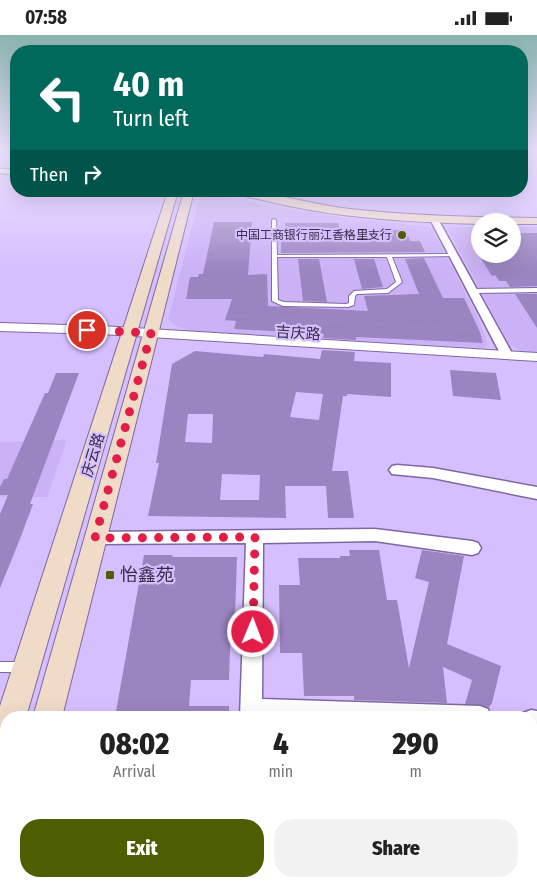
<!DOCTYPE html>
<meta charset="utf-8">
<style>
body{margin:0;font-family:"Fira Sans Condensed","Noto Sans SC",sans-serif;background:#f2f2f2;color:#222;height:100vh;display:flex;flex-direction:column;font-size:19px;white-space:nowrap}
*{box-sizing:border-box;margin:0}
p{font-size:16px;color:#767676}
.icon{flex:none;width:28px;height:28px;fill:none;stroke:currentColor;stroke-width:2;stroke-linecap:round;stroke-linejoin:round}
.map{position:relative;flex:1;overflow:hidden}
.side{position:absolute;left:0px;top:676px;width:538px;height:176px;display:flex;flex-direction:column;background:#fff;border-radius:20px 20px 0 0;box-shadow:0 5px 20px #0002}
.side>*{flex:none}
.guide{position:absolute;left:10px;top:10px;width:518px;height:152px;border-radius:20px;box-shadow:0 5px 20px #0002;background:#00695c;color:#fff;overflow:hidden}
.buttons{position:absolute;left:471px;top:178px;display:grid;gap:10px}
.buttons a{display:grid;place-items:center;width:50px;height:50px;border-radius:50%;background:#fff;box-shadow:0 5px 20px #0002;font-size:25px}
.pin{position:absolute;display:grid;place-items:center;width:42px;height:42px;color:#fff;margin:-21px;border:2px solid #fff;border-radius:50%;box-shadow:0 1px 5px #0007}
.me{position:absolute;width:55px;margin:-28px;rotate:1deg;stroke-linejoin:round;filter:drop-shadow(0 0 4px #0008)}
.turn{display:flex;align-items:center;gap:18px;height:105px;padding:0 20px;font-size:22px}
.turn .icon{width:65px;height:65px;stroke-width:2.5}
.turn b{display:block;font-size:35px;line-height:42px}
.then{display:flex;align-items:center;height:48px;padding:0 20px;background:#0003;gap:10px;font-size:19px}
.eta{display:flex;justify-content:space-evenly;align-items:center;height:85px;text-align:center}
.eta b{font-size:30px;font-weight:800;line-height:35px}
.primary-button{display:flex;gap:10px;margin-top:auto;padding:10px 20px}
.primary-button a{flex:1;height:58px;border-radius:20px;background:#4d5e00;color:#fff;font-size:20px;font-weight:800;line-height:58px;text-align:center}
.primary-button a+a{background:#f2f2f2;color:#222}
.status{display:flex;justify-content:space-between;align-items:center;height:35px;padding:0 25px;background:#fff;direction:ltr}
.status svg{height:14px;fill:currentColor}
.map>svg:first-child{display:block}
.built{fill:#cbb1f6}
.building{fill:#9b85c1;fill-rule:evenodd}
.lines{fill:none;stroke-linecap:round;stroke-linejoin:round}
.service-casing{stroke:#7d68a1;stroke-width:2}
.minor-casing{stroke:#7d68a1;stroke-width:3}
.tertiary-casing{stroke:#7d68a1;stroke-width:2}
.secondary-casing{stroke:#7d68a1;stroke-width:2}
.path{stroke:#a693c7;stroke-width:2;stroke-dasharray:0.5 2.5;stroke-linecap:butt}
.service{fill:#fff;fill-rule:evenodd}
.minor{fill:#fff;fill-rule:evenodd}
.tertiary{fill:#fff;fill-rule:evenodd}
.secondary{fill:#f0dbc9;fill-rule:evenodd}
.route{stroke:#e11d48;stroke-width:9;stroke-dasharray:0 16.2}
.poi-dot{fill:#4d5e00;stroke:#d6bfff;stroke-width:2}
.labels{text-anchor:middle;stroke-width:4.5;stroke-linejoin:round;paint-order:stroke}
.far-poi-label{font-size:12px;fill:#362c45;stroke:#d6bfff;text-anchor:end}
.street-label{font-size:15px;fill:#362c45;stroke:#d6bfff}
.near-poi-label{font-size:18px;fill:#362c45;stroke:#d6bfff;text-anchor:start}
</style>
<div class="status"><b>07:58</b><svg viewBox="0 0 49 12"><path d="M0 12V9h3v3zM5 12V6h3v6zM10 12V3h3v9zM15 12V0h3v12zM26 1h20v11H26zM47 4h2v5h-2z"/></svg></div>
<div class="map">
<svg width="537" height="852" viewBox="0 0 537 852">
<rect width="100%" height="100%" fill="#d6bfff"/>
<path class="built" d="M209,158L274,172L347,183L431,192L476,278L488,309L485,313L210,297L188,296L175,290L168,284L200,161Z
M452,192H480V219H512L513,192H537V319L522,317L509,309L447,193Z
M67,405L47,462H0V407Z"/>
<path class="building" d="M214,187H252L248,240L267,239L268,271L368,276L364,261L419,259L405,224L424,223L443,263H464L480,297L483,308L356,302V305L323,303L324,299L234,294L236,286L225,285L232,264H186L190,242H198L199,239H203Z
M285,188H338L340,195H406L410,206H420L425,217L281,218V206H286Z
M512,198H537V251L510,252L506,246H499L495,240L492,241L478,219H512Z
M298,224H319L327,267L303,266Z
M354,224H374L383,252L362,254Z
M515,259H537V293Z
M322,315L355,317L354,326L391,328V362L347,359V361H343L332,436H348L354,483H328L326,451H285L286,483L148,481L159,428H156L172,329L195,316L263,322L264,319L320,324ZM296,357L323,359L319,385L290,382ZM188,379H213L212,408L185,407ZM222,439L260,440L259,465H220Z
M450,335L496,338L501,365L453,361Z
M56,338H79L30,469H33L20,504L0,553V479L8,460H0V452L4,444H7L45,358H48Z
M349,515H379L387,565H397L409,633L429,547L415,543L422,515L464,521L447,609L501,631L492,668L489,672L465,669L472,645L443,632L447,668L354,665V661H304L302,618H280L279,550H300L298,523H340V521H350Z
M144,520H173L172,522H237L235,583H231L229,645H191L189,671H229V682H115Z"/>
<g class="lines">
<defs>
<path id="service" d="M274,184L276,185L277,220L453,219L455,220L453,221L392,222L402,247L401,248L388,258L357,259L355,261L354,270L348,272L283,271L272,266V185ZM277,222H387L396,247L387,254L354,256L349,261V268L346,269L284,267L278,265Z
M537,253V257L472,258L469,256L472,254Z
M0,627H22L26,629L27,632L26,635L22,637H0Z"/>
<path id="minor" d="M0,134L16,135V139L0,138Z
M434,181L438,184L513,320L511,323H503L501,320L430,184Z
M397,430L433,433L537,452V464L433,443L392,439L389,435L392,431Z
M375,494L472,506L478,508L481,513L478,518L472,520L375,506L263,508L262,664L480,671L488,674L491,682H240L246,508L95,509L89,508L86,503L89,498L95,497Z
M531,675L537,676V698L531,697V682H522L523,678Z
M233,846H259V852H233Z
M505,846H531V852H505Z"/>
<path id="tertiary" d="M0,288L101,291L537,318V326L101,299L0,296Z"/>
<path id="secondary" d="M168,156H178L26,682H6V732L0,734V671Z
M184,156H194L62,682H33Z
M234,156C271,156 313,170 350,174C412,181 475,182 537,183V189H512V186H480V189C407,187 333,183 263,165C254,163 241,162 234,156Z
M6,821V846H22L21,852H0V823Z"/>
</defs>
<use href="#service" class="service-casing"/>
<use href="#minor" class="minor-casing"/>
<use href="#tertiary" class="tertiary-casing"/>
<use href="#secondary" class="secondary-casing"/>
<path class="path" d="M226,280L479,295"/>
<use href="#service" class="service"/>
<use href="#minor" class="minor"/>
<use href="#tertiary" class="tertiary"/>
<use href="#secondary" class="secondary"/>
</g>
<linearGradient id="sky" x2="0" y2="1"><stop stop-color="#8ab4b0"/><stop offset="0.49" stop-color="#ede2ff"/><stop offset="1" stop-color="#ede2ff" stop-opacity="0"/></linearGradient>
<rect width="537" height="235" fill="url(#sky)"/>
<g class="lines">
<path class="route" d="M87,295L151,298L95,503L255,502L253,597"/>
</g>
<g class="poi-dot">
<circle cx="402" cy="200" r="5"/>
<rect x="105" y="535" width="10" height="10" rx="2.5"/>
</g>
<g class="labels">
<g class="far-poi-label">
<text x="392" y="204">中国工商银行丽江香格里支行</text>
</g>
<g class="street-label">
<text transform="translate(298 298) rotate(4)" y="5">吉庆路</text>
<text transform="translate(93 420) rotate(-73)" y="5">庆云路</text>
</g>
<g class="near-poi-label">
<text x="120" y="546">怡鑫苑</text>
</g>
</g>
</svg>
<div class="buttons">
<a><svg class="icon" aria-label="layers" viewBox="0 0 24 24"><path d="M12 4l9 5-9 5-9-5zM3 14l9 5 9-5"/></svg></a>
</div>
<div class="pin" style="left:87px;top:295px;background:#d93025"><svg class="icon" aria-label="arrive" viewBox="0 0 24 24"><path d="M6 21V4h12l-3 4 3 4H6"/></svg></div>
<svg class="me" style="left:253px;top:597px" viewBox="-20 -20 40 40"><circle r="17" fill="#e11d48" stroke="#fff" stroke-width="3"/><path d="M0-11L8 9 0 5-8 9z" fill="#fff"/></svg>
<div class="guide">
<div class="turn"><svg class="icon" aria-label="left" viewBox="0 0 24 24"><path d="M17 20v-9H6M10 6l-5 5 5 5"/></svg><div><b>40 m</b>Turn left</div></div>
<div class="then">Then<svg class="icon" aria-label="right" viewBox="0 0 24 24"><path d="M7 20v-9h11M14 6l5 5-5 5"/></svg></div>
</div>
<section class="side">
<div class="eta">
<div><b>08:02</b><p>Arrival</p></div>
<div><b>4</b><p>min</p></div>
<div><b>290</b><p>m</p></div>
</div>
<div class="primary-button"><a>Exit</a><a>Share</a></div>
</section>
</div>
